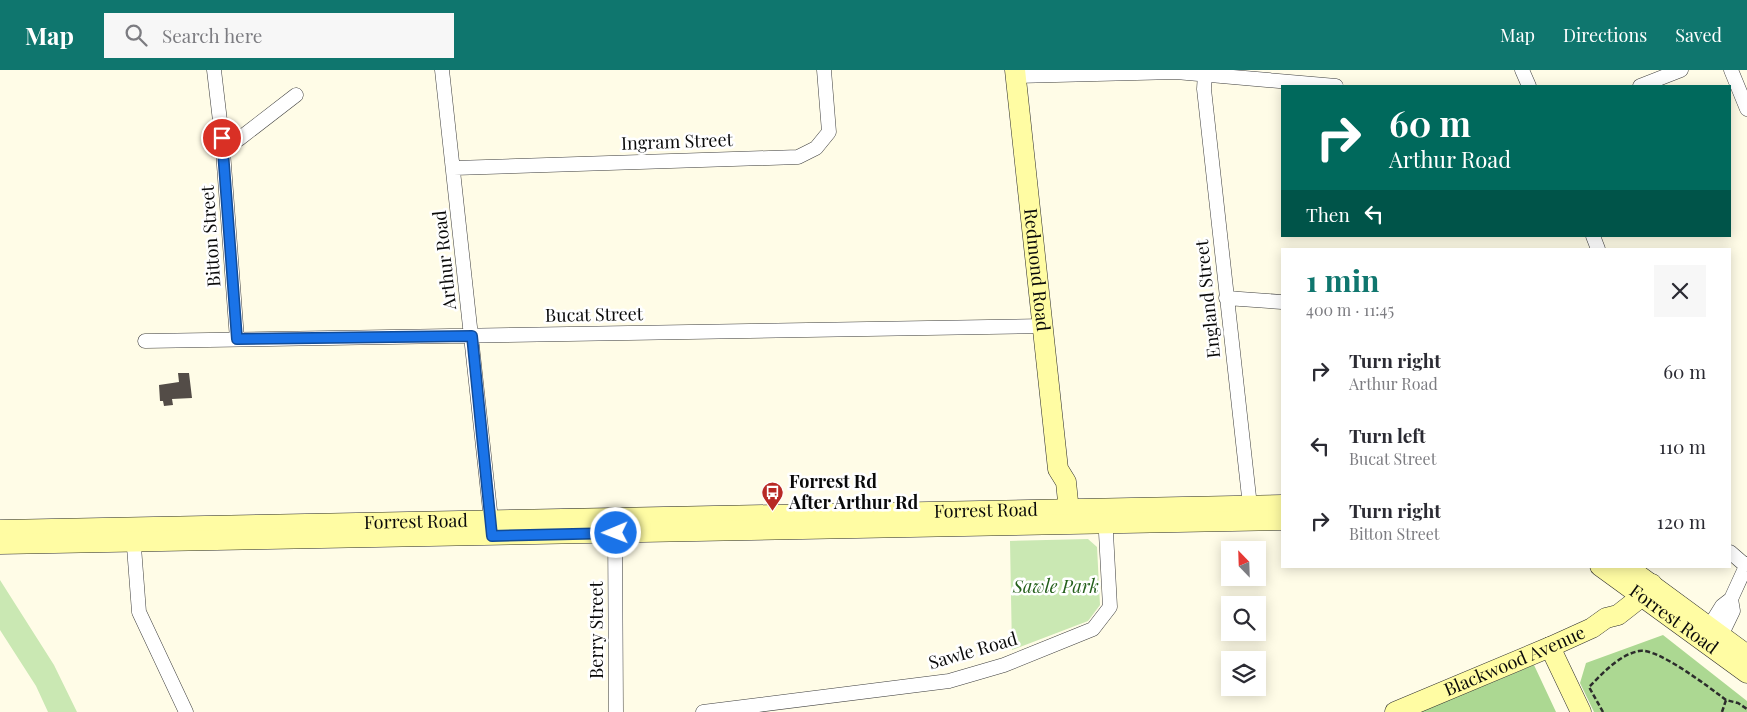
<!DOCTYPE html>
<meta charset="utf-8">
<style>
body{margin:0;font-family:"Playfair Display",serif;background:#f7f7f7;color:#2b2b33;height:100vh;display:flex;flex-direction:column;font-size:19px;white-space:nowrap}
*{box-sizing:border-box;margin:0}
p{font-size:16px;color:#7c7c81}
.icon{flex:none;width:28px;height:28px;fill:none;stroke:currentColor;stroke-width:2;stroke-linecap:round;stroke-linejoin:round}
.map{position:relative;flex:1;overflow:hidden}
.drawer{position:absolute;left:1281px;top:178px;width:450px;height:320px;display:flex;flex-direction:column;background:#fff;border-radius:0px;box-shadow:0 2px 12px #0003}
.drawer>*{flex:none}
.guide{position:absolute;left:1281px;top:15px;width:450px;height:152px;border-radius:0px;box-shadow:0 2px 12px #0003;background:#00695c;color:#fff;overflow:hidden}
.needle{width:32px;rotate:337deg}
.buttons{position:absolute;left:1221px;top:471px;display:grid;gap:10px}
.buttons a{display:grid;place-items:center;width:45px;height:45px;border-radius:0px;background:#fff;box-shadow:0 2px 12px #0003;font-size:25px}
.pin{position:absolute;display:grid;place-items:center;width:42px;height:42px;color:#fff;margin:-21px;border:2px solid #fff;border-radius:50%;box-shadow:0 1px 5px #0007}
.me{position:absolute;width:55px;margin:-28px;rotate:269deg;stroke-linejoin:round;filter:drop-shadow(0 0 4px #0008)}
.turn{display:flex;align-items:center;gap:18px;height:105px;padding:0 25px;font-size:22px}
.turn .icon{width:65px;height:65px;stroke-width:2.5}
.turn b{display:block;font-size:35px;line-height:42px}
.then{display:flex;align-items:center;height:48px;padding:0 25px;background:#0003;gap:10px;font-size:19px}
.round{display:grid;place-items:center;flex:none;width:52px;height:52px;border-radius:0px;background:#f7f7f7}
.headline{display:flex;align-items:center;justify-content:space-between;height:85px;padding:0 25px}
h1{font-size:30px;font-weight:700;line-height:38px;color:#0f766e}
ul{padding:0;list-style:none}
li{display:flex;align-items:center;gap:15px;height:75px;padding:0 25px}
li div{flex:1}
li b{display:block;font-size:19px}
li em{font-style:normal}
header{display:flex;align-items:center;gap:30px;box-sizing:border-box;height:70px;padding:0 25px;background:#0f766e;color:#fff}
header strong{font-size:24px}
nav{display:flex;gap:28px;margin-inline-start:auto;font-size:18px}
.search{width:350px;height:45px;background:#f7f7f7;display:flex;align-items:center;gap:12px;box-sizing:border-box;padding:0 18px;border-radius:0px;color:#7c7c81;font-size:19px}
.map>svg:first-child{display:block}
.green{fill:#cae8b3}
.forest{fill:#acd892}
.building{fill:#534c47}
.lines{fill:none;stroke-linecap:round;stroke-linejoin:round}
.street-casing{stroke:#3d3d3d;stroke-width:15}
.secondary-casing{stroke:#2c2c2c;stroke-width:21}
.path{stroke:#2c2c2c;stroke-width:2.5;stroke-dasharray:5 2.5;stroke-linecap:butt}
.street{stroke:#fff;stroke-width:14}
.secondary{stroke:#fffca3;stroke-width:20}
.route-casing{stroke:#114b97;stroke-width:12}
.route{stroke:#1a73e8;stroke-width:9}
.labels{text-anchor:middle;stroke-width:5;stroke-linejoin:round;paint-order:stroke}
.street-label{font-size:18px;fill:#0a0a0a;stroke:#fff}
.poi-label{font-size:18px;font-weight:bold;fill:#0a0a0a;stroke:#fff;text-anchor:start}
.park-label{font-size:18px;font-style:italic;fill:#25601c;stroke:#fff}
</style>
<header>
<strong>Map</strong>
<div class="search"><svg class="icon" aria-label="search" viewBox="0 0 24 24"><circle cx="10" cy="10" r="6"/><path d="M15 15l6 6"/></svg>Search here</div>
<nav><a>Map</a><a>Directions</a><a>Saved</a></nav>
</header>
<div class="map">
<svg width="1747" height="642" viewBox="0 0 1747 642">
<rect width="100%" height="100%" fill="#fffce7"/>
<path class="green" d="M1088,469L1097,477L1100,535L1088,551L1012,580L1010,471Z
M0,510L54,595L77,642H48L36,616L0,560Z"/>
<path class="forest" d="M1663,565L1747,631V642H1594L1580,613L1586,593Z
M1534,595L1556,642H1420Z"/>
<path class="building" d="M178,303H189L192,328L172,329L173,335L164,336L163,331H160L159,315L179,312Z"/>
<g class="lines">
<defs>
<path id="street" d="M214,0L222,68L237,269
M442,0L492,459
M1522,0L1529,16
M1731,0L1747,39
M1205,3L1204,19L1251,445
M1016,6L1176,2L1336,16
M1640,16L1681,0
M223,78L239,69L296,25
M454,98L798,87L816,78L829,62L824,0
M1593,166L1598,179
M1226,228L1282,232
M145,271L1043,256
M615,454L616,642
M133,464L139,542L186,642
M1730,482L1745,495
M1704,565L1722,536L1731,529L1747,494
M1718,572L1733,541L1731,529
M703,642L949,611L1004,595L1093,559L1110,537L1105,444"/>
<g id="secondary">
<path id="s1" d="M1015,0L1058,399L1066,412L1070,451"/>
<path id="s2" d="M0,460L1282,435"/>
<path d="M0,474L1282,450"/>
<path id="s3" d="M1600,496L1747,603"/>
<path d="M1626,496L1747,585"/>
<path d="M1550,577L1581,642"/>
<path id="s4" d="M1395,642L1550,577L1592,558L1606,548L1618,545L1641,527L1652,514"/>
</g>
</defs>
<use href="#street" class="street-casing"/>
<use href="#secondary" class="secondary-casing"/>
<path class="path" d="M1603,642L1589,617C1603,603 1619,585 1639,581C1657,577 1710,618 1726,630L1738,633L1747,639
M1722,642L1726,630"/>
<use href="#street" class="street"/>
<use href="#secondary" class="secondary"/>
</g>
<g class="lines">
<defs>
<path id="route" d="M222,68L237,269L472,266L492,466L616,463"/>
</defs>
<use href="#route" class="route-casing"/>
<use href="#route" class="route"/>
</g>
<defs>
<symbol id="bus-pin" viewBox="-11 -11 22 30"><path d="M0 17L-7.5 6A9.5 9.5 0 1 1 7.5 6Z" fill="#b82924" stroke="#fff"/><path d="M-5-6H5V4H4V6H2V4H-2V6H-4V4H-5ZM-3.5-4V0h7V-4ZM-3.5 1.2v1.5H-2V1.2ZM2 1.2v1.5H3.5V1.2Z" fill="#fff"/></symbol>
</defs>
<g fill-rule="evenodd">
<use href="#bus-pin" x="760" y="410" width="25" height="34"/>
</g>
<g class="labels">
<g class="street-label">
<text transform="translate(677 72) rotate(-2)" y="6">Ingram Street</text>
<text transform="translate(211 166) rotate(-94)" y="6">Bitton Street</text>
<text transform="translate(445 190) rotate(-96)" y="6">Arthur Road</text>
<text dy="6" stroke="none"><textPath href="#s1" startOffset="201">Redmond Road</textPath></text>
<text transform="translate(1208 229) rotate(-96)" y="6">England Street</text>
<text transform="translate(594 245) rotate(-1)" y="6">Bucat Street</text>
<text dy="6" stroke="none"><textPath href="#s2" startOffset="986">Forrest Road</textPath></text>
<text dy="6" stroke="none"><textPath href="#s2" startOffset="416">Forrest Road</textPath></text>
<text dy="6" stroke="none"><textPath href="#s3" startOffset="91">Forrest Road</textPath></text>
<text transform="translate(597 560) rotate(-90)" y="6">Berry Street</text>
<text transform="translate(973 581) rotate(-16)" y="6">Sawle Road</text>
<text dy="6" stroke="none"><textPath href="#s4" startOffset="130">Blackwood Avenue</textPath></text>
</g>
<g class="poi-label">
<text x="789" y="418">Forrest Rd<tspan x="789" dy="21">After Arthur Rd</tspan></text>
</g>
<g class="park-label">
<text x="1056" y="523">Sawle Park</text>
</g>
</g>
</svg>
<div class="buttons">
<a><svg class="needle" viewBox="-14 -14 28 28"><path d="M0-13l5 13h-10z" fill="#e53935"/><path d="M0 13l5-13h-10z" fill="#7c7c81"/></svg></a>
<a><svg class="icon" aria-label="search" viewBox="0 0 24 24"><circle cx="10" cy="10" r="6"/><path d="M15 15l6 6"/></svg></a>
<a><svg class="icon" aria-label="layers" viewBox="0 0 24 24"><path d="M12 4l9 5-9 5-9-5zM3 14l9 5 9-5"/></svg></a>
</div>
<div class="pin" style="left:222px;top:68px;background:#d93025"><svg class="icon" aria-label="arrive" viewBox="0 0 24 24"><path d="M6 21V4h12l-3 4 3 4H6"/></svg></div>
<svg class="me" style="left:616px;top:463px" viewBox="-20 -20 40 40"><circle r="17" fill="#1a73e8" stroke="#fff" stroke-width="3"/><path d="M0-11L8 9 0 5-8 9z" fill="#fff"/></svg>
<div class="guide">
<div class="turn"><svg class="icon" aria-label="right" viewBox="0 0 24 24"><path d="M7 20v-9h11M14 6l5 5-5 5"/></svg><div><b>60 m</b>Arthur Road</div></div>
<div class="then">Then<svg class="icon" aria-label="left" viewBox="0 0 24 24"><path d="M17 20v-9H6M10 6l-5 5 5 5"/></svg></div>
</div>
<section class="drawer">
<div class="headline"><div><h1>1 min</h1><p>400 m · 11:45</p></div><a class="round"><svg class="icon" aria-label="close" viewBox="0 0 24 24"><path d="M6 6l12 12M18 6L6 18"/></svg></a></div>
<ul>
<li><svg class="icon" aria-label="right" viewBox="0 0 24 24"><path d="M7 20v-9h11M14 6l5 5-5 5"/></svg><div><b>Turn right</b><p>Arthur Road</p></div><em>60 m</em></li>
<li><svg class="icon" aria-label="left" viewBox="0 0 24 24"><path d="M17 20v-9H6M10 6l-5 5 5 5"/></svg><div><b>Turn left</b><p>Bucat Street</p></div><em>110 m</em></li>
<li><svg class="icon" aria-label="right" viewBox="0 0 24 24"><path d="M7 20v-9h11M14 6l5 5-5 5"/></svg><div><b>Turn right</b><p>Bitton Street</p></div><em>120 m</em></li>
</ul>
</section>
</div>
